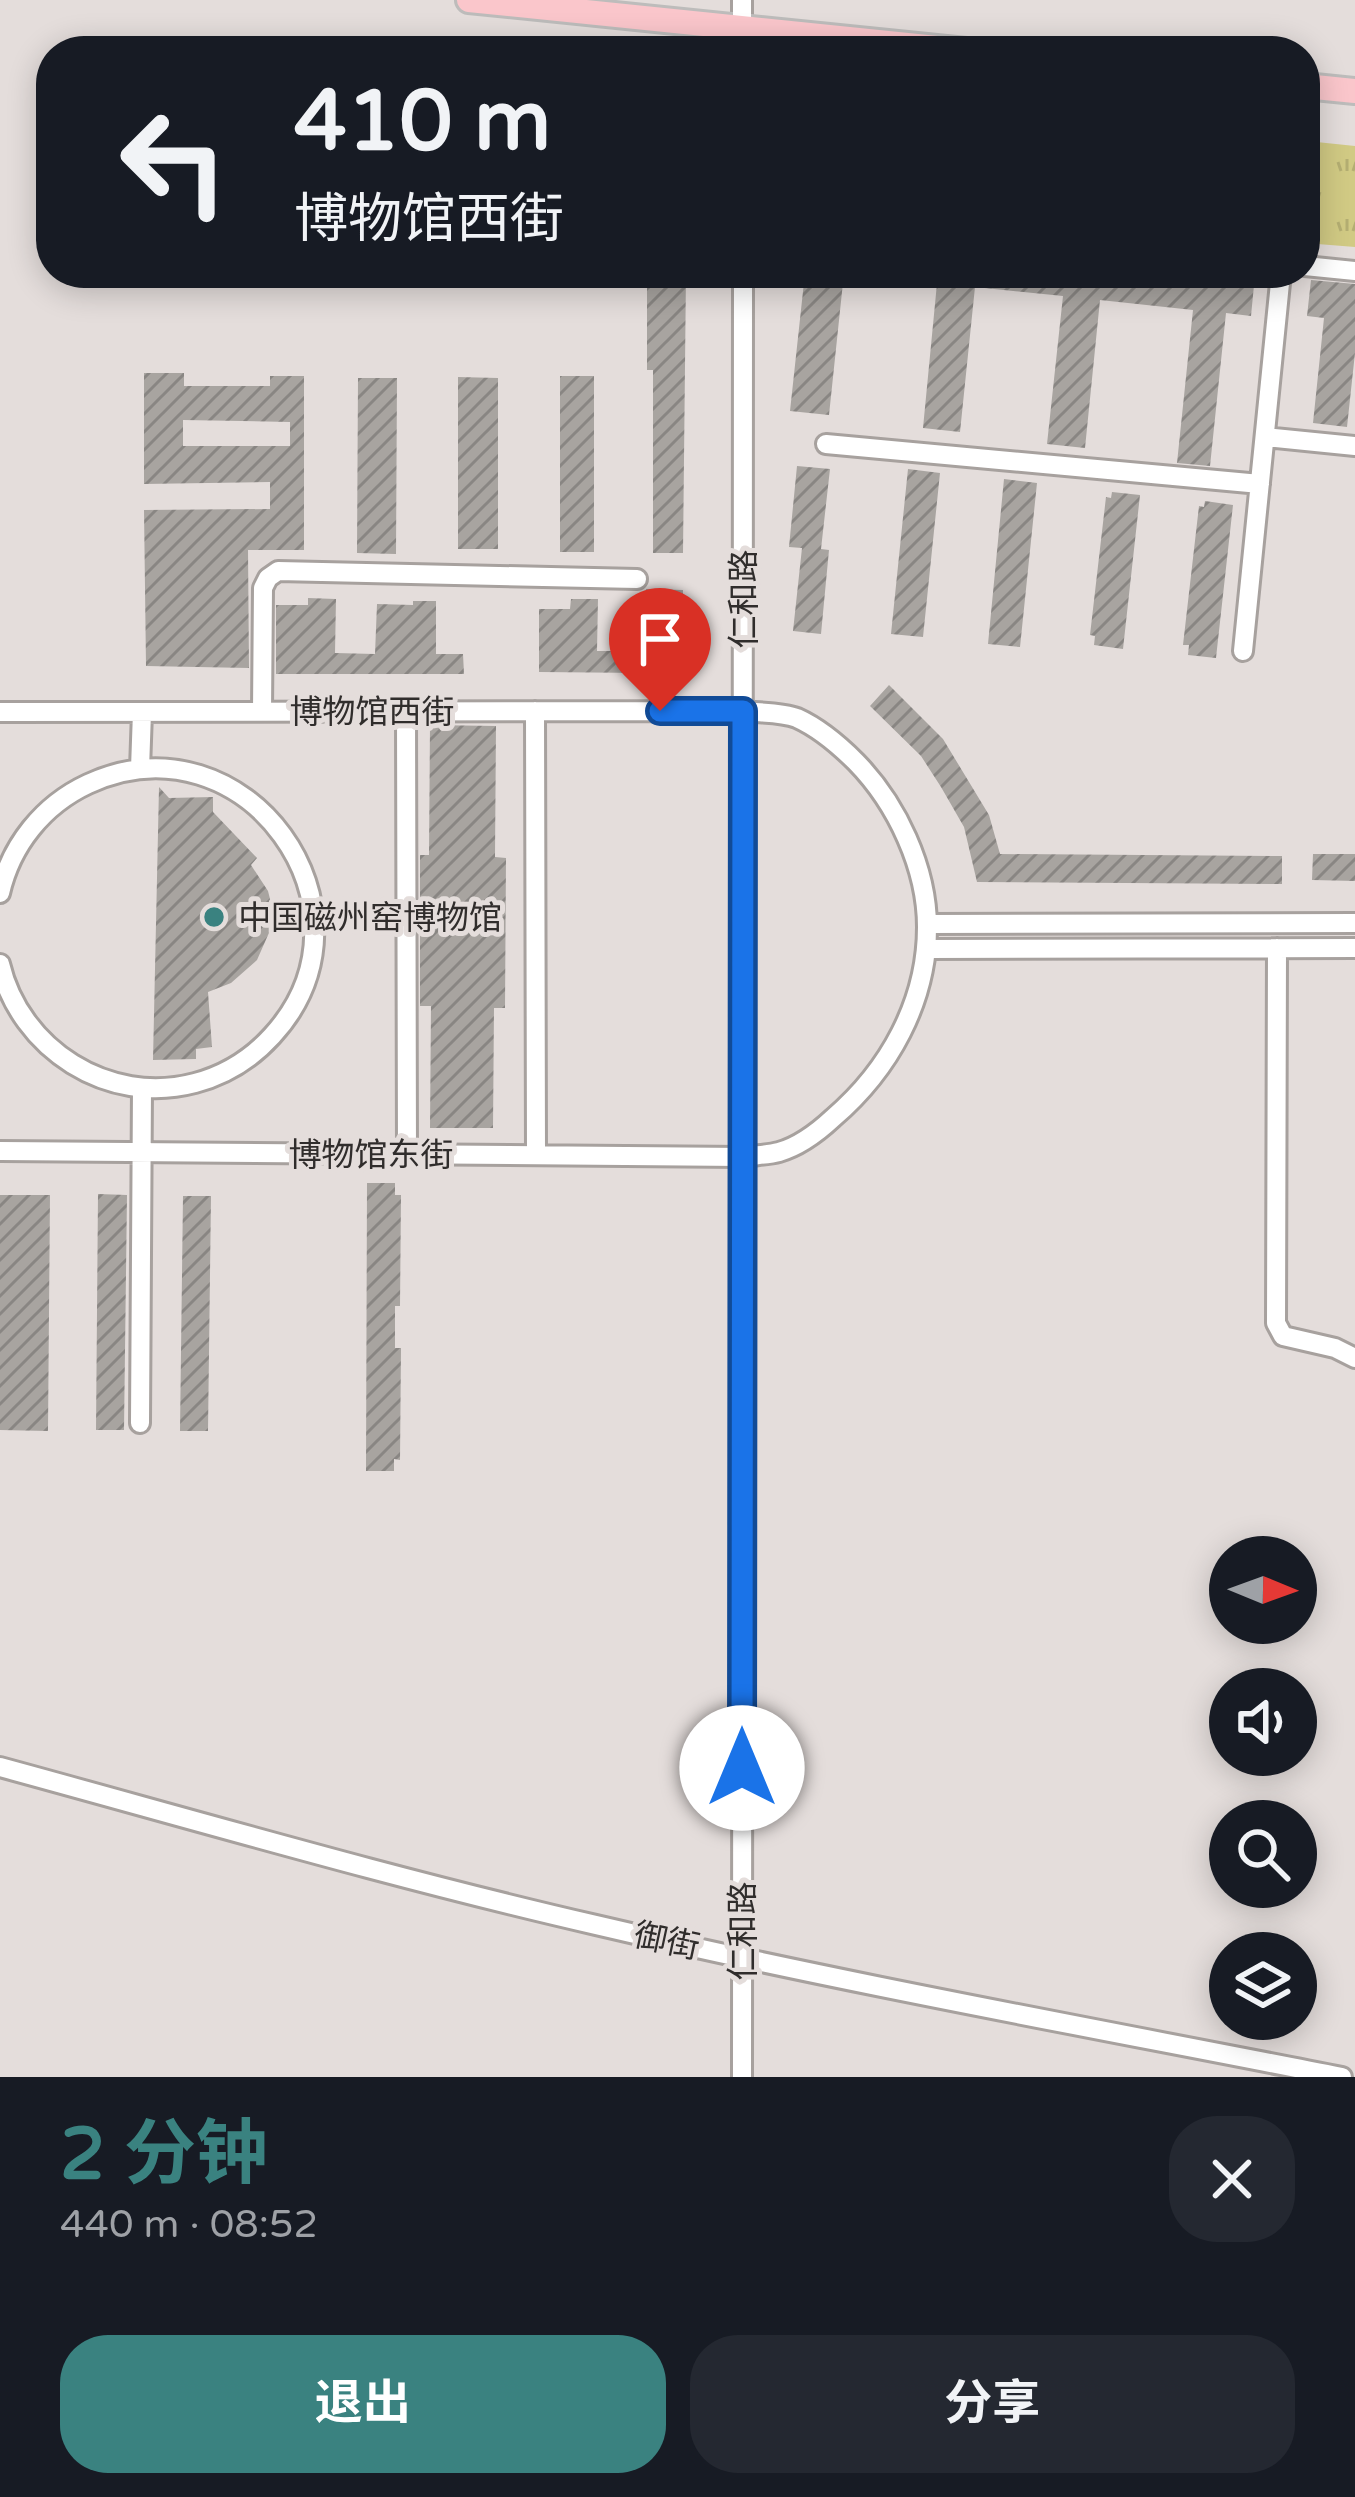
<!DOCTYPE html>
<html lang="zh">
<meta charset="utf-8">
<style>
body{margin:0;font-family:"Varela Round","Noto Sans SC",sans-serif;background:#242831;color:#f1f3f6;height:100vh;display:flex;flex-direction:column;font-size:45px;white-space:nowrap}
*{box-sizing:border-box;margin:0}
p{font-size:39px;color:#9ea1a6}
.icon{flex:none;width:66px;height:66px;fill:none;stroke:currentColor;stroke-width:2;stroke-linecap:round;stroke-linejoin:round}
.map{position:relative;height:2077px;overflow:hidden}
.drawer{display:flex;flex-direction:column;background:#171b24;flex:1}
.drawer>*{flex:none}
.top-card{position:absolute;left:36px;top:36px;width:1284px;height:252px;border-radius:48px;box-shadow:0 6px 30px #0003;background:#171b24;color:#f1f3f6;overflow:hidden}
.needle{width:78px;rotate:91deg}
.tools{position:absolute;left:1209px;top:1536px;display:grid;gap:24px}
.tools a{display:grid;place-items:center;width:108px;height:108px;border-radius:50%;background:#171b24;box-shadow:0 6px 30px #0003;font-size:60px}
.pin{position:absolute;display:grid;place-items:center;width:102px;height:102px;color:#fff;margin:-123px -51px;border-radius:50% 50% 50% 0;rotate:-45deg;box-shadow:0 0 12px #0007}
.pin .icon{rotate:45deg}
.me{position:absolute;width:132px;margin:-66px;rotate:0deg;stroke-linejoin:round;filter:drop-shadow(0 0 9px #0008)}
.turn{display:flex;align-items:center;gap:42px;height:252px;padding:0 60px;font-size:54px}
.turn .icon{width:156px;height:156px;stroke-width:2.5}
.turn b{display:block;font-size:84px;line-height:102px}
.round{display:grid;place-items:center;flex:none;width:126px;height:126px;border-radius:48px;background:#242831}
.overview{display:flex;align-items:center;justify-content:space-between;height:204px;padding:0 60px}
h1{font-size:72px;font-weight:700;line-height:90px;color:#3a8280}
.primary-button{display:flex;gap:24px;margin-top:auto;padding:24px 60px}
.primary-button a{flex:1;height:138px;border-radius:48px;background:#3a8280;color:#fff;font-size:48px;font-weight:700;line-height:138px;text-align:center}
.primary-button a+a{background:#242831;color:#f1f3f6}
.map>svg:first-child{display:block}
.grass{fill:url(#grass-tufts)}
.building{fill:url(#building-hatch);fill-rule:evenodd}
.lines{fill:none;stroke-linecap:round;stroke-linejoin:round}
.minor-casing{stroke:#a7a19e;stroke-width:24}
.major-casing{stroke:#bdbcbb;stroke-width:30}
.minor{stroke:#fff;stroke-width:18}
.major{stroke:#fac6cb;stroke-width:24}
.route-casing{stroke:#114b97;stroke-width:30}
.route{stroke:#1a73e8;stroke-width:21}
.poi-dot{fill:#3a8280;stroke:#e4dddb;stroke-width:4.5}
.labels{text-anchor:middle;stroke-width:10;stroke-linejoin:round;paint-order:stroke}
.street-label{font-size:33px;fill:#302d2c;stroke:#e4dddb}
.poi-label{font-size:33px;fill:#302d2c;stroke:#e4dddb;text-anchor:start}
</style>
<div class="map">
<svg width="1355" height="2077" viewBox="0 0 1355 2077">
<defs>
<pattern id="grass-tufts" width="24" height="20" patternUnits="userSpaceOnUse" patternTransform="scale(3)"><rect width="24" height="20" fill="#d1ca84"/><path d="M3 7l-1-3M5 7V3M7 7l1-3M15 17l-1-3M17 17v-4M19 17l1-3" fill="none" stroke="#b4ae72"/></pattern>
<pattern id="building-hatch" width="6" height="6" patternUnits="userSpaceOnUse" patternTransform="scale(3)"><rect width="6" height="6" fill="#a8a4a0"/><path d="M-1 1l2-2M0 6l6-6M5 7l2-2" fill="none" stroke="#898683"/></pattern>
</defs>
<rect width="100%" height="100%" fill="#e4dddb"/>
<path class="grass" d="M1307,141L1355,146V247L1305,243Z"/>
<path class="building" d="M647,273H686L683,553H653V370H647Z
M805,273H844L829,415L790,411Z
M938,273H1233L1255,275L1251,316L1226,313L1210,466L1177,463L1193,310L1100,300L1085,448L1047,444L1063,296L975,287L960,432L923,428Z
M1311,280L1355,284V353L1347,427L1313,423L1324,318L1307,316Z
M144,373H184V386H270V376H304V550H248L249,668L146,666L144,510L270,509V482L144,484ZM183,420L290,422V446H183Z
M560,376H594V552H560Z
M458,377L498,378V549H458Z
M358,378H397L396,554L357,553Z
M797,466L830,469L821,549L829,550L821,634L793,631L802,548L789,547Z
M908,469L940,473L923,637L891,634Z
M1004,479L1037,483L1020,647L988,644Z
M1112,492L1140,495L1123,649L1094,645L1095,636L1090,635L1106,497L1111,498Z
M1205,501L1233,505L1216,658L1188,655L1189,645H1183L1199,506L1204,507Z
M646,589L683,590L681,683H643V673L539,672V609H570L571,599H598L597,651H643Z
M308,598L336,599L335,653L375,654L377,604L413,605V601H436V654H463L464,674H276V605H308Z
M889,685L943,739L989,815L1000,854L1282,856V884L977,882L964,827L941,787L921,756L870,706Z
M430,725L496,726L495,857L506,858L505,1008H494L493,1128H430L431,1006H420V855H429Z
M159,787L169,798L213,797V812L257,858L251,865L268,891L272,907V926L257,960L231,983L208,992L212,1047L196,1049V1059L153,1060Z
M1313,854H1355V881L1312,880Z
M367,1183H395V1195H401L400,1306H395V1348H401L400,1460L394,1459V1471H366Z
M98,1194L127,1195L124,1430H96Z
M0,1195H50L48,1431L0,1430Z
M183,1196H211L208,1431H180Z"/>
<g class="lines">
<defs>
<path id="minor" d="M742,0V51
M1305,266L1355,271
M1265,437L1355,446
M826,444L1260,484
M1243,651L1281,273
M262,711L263,588L268,578L278,571L637,579
M406,711L407,1154
M535,711L536,1155
M0,712L743,711C760,713 782,712 797,718C819,728 839,745 856,762C897,804 927,868 927,927C927,1002 889,1070 833,1118C818,1132 800,1146 779,1152C768,1155 754,1155 743,1157L0,1151
M140,769L142,712
M0,893C11,845 43,805 88,784C245,711 388,910 272,1036C251,1059 225,1075 195,1083C108,1106 20,1049 0,964
M927,924L1355,923
M1277,948L1276,1323L1283,1336L1335,1348L1355,1358
M926,949L1355,948
M140,1423L142,1088
M0,1767C198,1821 396,1879 596,1925C843,1983 1093,2028 1342,2077
M742,2077L743,273"/>
<path id="major" d="M469,0L966,51
M1305,86L1355,91"/>
</defs>
<use href="#minor" class="minor-casing"/>
<use href="#major" class="major-casing"/>
<use href="#minor" class="minor"/>
<use href="#major" class="major"/>
</g>
<g class="lines">
<defs>
<path id="route" d="M660,711H743L742,1768"/>
</defs>
<use href="#route" class="route-casing"/>
<use href="#route" class="route"/>
</g>
<circle class="poi-dot" cx="214" cy="917" r="12"/>
<g class="labels">
<g class="street-label">
<text transform="translate(743 599) rotate(-90)" y="12">仁和路</text>
<text x="372" y="723">博物馆西街</text>
<text x="371" y="1166">博物馆东街</text>
<text transform="translate(742 1931) rotate(-90)" y="12">仁和路</text>
<text transform="translate(667 1940) rotate(12)" y="12">御街</text>
</g>
<g class="poi-label">
<text x="238" y="929">中国磁州窑博物馆</text>
</g>
</g>
</svg>
<div class="tools">
<a><svg class="needle" viewBox="-14 -14 28 28"><path d="M0-13l5 13h-10z" fill="#e53935"/><path d="M0 13l5-13h-10z" fill="#9ea1a6"/></svg></a>
<a><svg class="icon" aria-label="sound" viewBox="0 0 24 24"><path d="M4 9h4l5-4v14l-5-4H4zM17 9q2 3 0 6"/></svg></a>
<a><svg class="icon" aria-label="search" viewBox="0 0 24 24"><circle cx="10" cy="10" r="6"/><path d="M15 15l6 6"/></svg></a>
<a><svg class="icon" aria-label="layers" viewBox="0 0 24 24"><path d="M12 4l9 5-9 5-9-5zM3 14l9 5 9-5"/></svg></a>
</div>
<div class="pin" style="left:660px;top:711px;background:#d93025"><svg class="icon" aria-label="arrive" viewBox="0 0 24 24"><path d="M6 21V4h12l-3 4 3 4H6"/></svg></div>
<svg class="me" style="left:742px;top:1768px" viewBox="-20 -20 40 40"><circle r="19" fill="#fff"/><path d="M0-13L10 11 0 6-10 11z" fill="#1a73e8"/></svg>
<div class="top-card">
<div class="turn"><svg class="icon" aria-label="left" viewBox="0 0 24 24"><path d="M17 20v-9H6M10 6l-5 5 5 5"/></svg><div><b>410 m</b>博物馆西街</div></div>
</div>
</div>
<section class="drawer">
<div class="overview"><div><h1>2 分钟</h1><p>440 m · 08:52</p></div><a class="round"><svg class="icon" aria-label="close" viewBox="0 0 24 24"><path d="M6 6l12 12M18 6L6 18"/></svg></a></div>
<div class="primary-button"><a>退出</a><a>分享</a></div>
</section>
